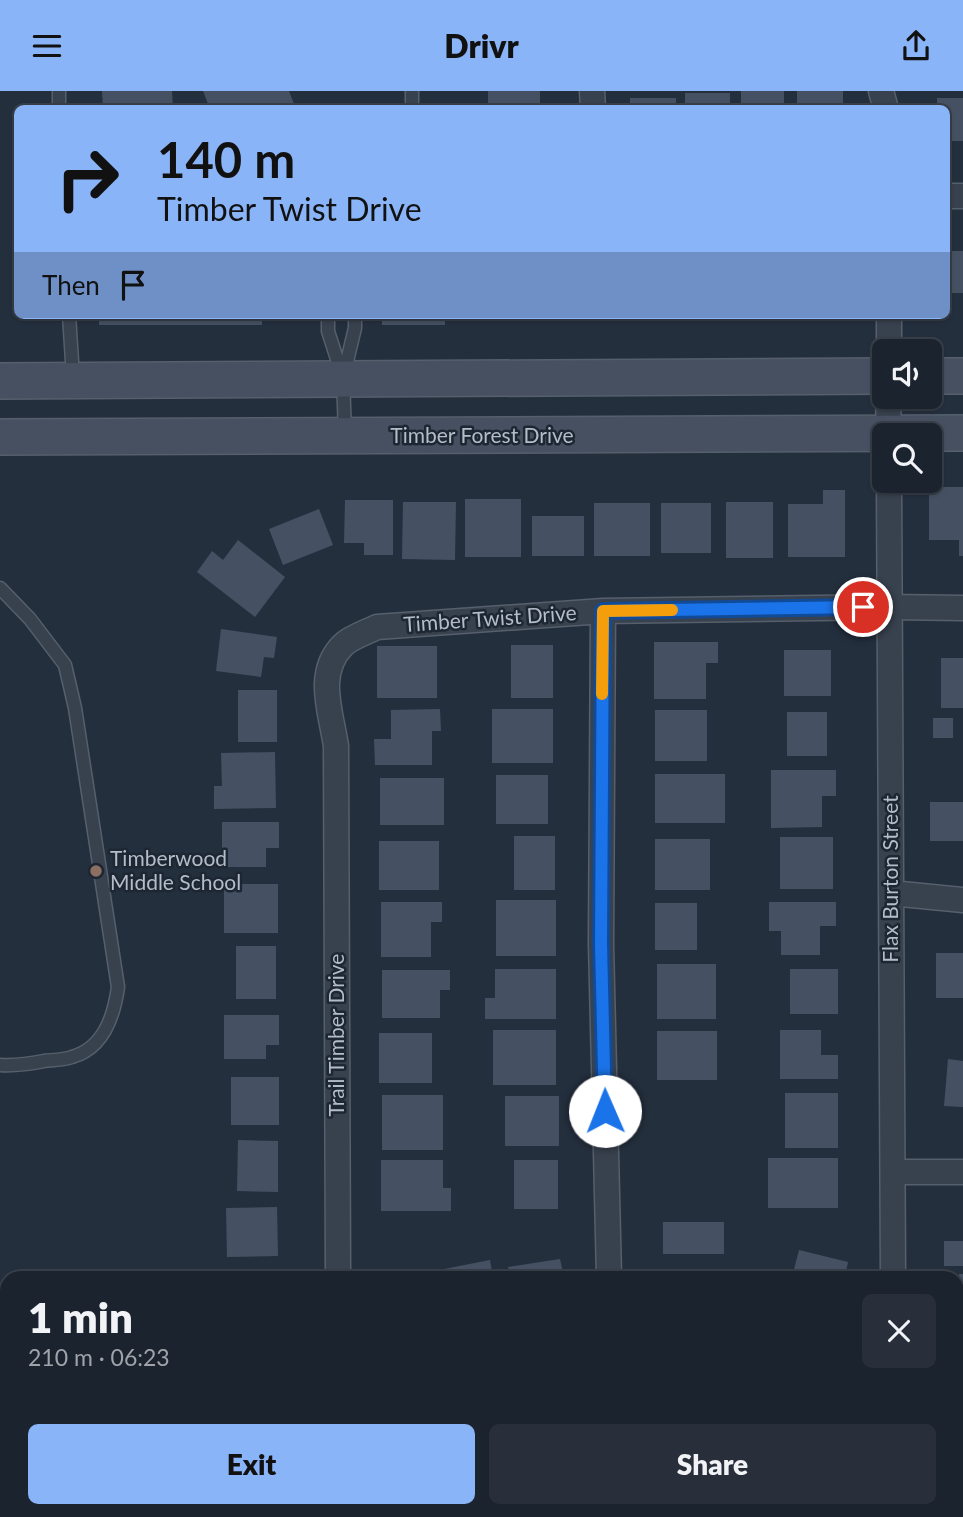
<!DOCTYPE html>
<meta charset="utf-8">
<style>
body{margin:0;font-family:Lato,sans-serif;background:#282f3a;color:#f1f3f6;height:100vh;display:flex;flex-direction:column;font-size:26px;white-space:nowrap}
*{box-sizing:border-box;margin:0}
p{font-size:23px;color:#a0a4aa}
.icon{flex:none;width:38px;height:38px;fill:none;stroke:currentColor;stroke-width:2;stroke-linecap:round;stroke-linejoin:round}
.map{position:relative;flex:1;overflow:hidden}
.panel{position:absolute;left:0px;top:1180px;width:964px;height:247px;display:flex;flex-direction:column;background:#1b232e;border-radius:21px 21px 0 0;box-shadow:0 2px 5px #0004,0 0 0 2px #39404a}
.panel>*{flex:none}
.guide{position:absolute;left:14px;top:14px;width:936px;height:214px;border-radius:10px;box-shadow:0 2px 5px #0004,0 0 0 2px #39404a;background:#8ab4f8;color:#111;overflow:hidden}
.tools{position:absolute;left:872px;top:248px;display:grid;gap:14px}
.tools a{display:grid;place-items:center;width:70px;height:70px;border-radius:10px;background:#1b232e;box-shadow:0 2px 5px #0004,0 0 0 2px #39404a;font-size:35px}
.pin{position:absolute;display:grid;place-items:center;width:60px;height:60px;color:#fff;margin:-30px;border:4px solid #fff;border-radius:50%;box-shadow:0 2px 7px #0007}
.me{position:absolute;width:77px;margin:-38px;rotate:359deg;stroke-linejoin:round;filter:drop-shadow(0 0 5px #0008)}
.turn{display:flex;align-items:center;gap:24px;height:147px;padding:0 28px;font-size:32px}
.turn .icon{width:91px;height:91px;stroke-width:2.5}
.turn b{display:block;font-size:49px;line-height:60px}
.then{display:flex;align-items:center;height:66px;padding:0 28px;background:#0003;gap:14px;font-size:26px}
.round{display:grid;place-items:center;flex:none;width:74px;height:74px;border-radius:10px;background:#282f3a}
.headline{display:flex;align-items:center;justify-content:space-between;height:119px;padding:0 28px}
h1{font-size:42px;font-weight:800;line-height:52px}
.button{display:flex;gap:14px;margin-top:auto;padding:14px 28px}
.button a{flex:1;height:80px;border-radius:10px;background:#8ab4f8;color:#111;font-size:28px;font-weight:800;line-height:80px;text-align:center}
.button a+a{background:#282f3a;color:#f1f3f6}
header{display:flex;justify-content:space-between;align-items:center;height:91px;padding:0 28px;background:#8ab4f8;color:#111;font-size:32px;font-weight:800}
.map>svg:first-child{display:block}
.building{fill:#455162}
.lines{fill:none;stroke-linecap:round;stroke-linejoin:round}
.lane-casing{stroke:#565f6c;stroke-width:15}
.street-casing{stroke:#565f6c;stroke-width:27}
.secondary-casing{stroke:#565f6c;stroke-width:38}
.lane{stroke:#38414e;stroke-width:12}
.street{stroke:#38414e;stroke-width:24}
.secondary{stroke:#465061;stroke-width:35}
.route-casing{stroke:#114b97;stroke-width:18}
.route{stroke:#1a73e8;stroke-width:12}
.slow{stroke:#f59e0b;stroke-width:12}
.education-dot{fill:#8d6e63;stroke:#1d2633;stroke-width:2.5}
.labels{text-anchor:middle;stroke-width:5;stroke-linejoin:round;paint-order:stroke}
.street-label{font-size:21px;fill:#b4bcc9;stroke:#1d2633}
.poi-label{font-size:21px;fill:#b4bcc9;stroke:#1d2633;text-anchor:start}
</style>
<header><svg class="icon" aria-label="menu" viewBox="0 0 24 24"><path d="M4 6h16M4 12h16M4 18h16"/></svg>Drivr<svg class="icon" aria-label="share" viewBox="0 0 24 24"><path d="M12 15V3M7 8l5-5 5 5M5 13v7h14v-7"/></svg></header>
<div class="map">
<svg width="963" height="1426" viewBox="0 0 963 1426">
<rect width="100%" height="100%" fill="#242f3e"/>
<path class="building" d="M102,0H172L173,18H103Z
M203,0H289L296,18H210Z
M488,0H540V18H488Z
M741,0H784V18H741Z
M797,0H843V18H797Z
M685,2H730V18H685Z
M630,7H676V18H630Z
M937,7H963V50H947V18H937Z
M947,160H963V202H947Z
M99,224H262V234H99Z
M382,224H445V234H382Z
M929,396H963V465H959V449H929Z
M823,399H845V466H788V413H823Z
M465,408H521V466H465Z
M345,409H393V464H364V452H344Z
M403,411H456L455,469L402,468Z
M726,411H773V467H726Z
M594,412H650V465H594Z
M661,412H711V462H661Z
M319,418L333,454L283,474L269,438Z
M532,425H584V465H532Z
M238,449L285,486L255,526L197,481L212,460L223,469Z
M221,538L277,546L274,567L264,566L261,586L216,580Z
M654,551H718V572H706V608H654Z
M511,554H553V607H511Z
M377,555H437V607H377Z
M784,559H831V605H784Z
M941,567H963V617H941Z
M238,599H277V651H238Z
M440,618L441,640H432V674H375L374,648H391V619Z
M492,618H553V672H492Z
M655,619H707V670H655Z
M787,621H827V665H787Z
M933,627H953V647H933Z
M275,661L276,717L214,718V695H222L221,662Z
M771,679H836V705H822V736L771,737Z
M655,683H725V732H655Z
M496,684H548V733H496Z
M380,687H444V734H380Z
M930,711H963V750H930Z
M222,731H279V757H266V776H222Z
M514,745H555V799H514Z
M780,746H833V798H780Z
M655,748H710V799H655Z
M379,750H439V799H379Z
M224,793H278V842H224Z
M496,809H556V865H496Z
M381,811H442V831H431V866H381Z
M769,811H836V835H820V864H781V840H769Z
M655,812H697V859H655Z
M236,855H276V908H236Z
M936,862H963V907H936Z
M657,873H716V928H657Z
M495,878H556V928H485V907H495Z
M790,878H838V923H790Z
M382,879H450V899H440V927H382Z
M224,924H279V954H266V968H224Z
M493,939H556V994H493Z
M780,939H821V964H838V988H780Z
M657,940H717V989H657Z
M379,942H432V992H379Z
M948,968L963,970V1016L944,1015Z
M231,986H279V1034H231Z
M785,1002H838V1057H785Z
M382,1004H443V1059H382Z
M505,1005H559V1055H505Z
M238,1049L278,1050V1101L237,1100Z
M768,1067H838V1117H768Z
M381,1069H443V1097H451V1120H381Z
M514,1069H558V1118H514Z
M277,1116L278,1165L227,1166L226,1117Z
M663,1131H724V1163H663Z
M944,1150H963V1175H944Z
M799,1159L848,1171L845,1186H792Z
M560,1168L564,1186H510L508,1176Z
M490,1169L493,1186H441L439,1179Z
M224,1181H280V1186H224Z
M959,1183H963V1230H957Z
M957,1244L963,1246V1298L957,1297Z
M303,1419H322L315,1426H310Z
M365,1419H414V1426H365Z
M843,1419H905L902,1426H846L841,1424Z"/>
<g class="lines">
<defs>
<path id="lane" d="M59,0V18
M412,0V18
M69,224L73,286
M328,224V240L343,287
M345,342L343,287L355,237V224
M0,497L30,528L65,574L75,617L118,896C114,925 104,957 72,966C63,969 53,969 44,970C29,973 15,975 0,974"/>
<path id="street" d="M592,0L593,18
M881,0L886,18
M947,105H963
M889,261V224
M888,306L889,345
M889,390L893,1186
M603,520L601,853L609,1186
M891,802L963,809
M894,1081H963
M338,1186L336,655C331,621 315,582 343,554C351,546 367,541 377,536L603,520L889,516L963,517
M957,1367L963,1369
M958,1426L963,1413"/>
<path id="secondary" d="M929,285H963
M0,290L884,285
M0,346L963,342"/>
</defs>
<use href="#lane" class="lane-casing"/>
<use href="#street" class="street-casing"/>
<use href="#secondary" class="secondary-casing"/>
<use href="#lane" class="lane"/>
<use href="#street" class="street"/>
<use href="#secondary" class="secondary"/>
</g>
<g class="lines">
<defs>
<path id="route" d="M605,1020L601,853L603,520L863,516"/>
</defs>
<use href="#route" class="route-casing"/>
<use href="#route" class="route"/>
<path class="slow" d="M602,603L603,520L672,519"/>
</g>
<circle class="education-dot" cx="96" cy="780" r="7"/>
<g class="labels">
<g class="street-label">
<text x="482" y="352">Timber Forest Drive</text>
<text transform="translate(490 528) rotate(-4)" y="7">Timber Twist Drive</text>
<text transform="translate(891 788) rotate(-90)" y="7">Flax Burton Street</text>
<text transform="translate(337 944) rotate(-90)" y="7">Trail Timber Drive</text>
</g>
<g class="poi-label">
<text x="110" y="775">Timberwood<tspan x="110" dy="24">Middle School</tspan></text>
</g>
</g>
</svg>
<div class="tools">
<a><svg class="icon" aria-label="sound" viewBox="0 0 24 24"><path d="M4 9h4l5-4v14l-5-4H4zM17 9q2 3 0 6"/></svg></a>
<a><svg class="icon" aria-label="search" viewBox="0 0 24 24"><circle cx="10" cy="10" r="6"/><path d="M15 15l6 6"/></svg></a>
</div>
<div class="pin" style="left:863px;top:516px;background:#d93025"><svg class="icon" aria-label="arrive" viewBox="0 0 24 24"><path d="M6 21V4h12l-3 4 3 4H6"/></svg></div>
<svg class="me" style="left:605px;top:1020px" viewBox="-20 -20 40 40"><circle r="19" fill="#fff"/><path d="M0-13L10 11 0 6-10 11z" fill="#1a73e8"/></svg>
<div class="guide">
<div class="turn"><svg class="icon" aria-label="right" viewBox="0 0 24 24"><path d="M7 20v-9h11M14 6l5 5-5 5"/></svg><div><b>140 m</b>Timber Twist Drive</div></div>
<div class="then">Then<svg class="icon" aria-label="arrive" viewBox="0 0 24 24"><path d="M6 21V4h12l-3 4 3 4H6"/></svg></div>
</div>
<section class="panel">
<div class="headline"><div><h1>1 min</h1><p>210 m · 06:23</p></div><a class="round"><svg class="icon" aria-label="close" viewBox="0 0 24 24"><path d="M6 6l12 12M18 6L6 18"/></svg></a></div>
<div class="button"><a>Exit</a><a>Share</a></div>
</section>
</div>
